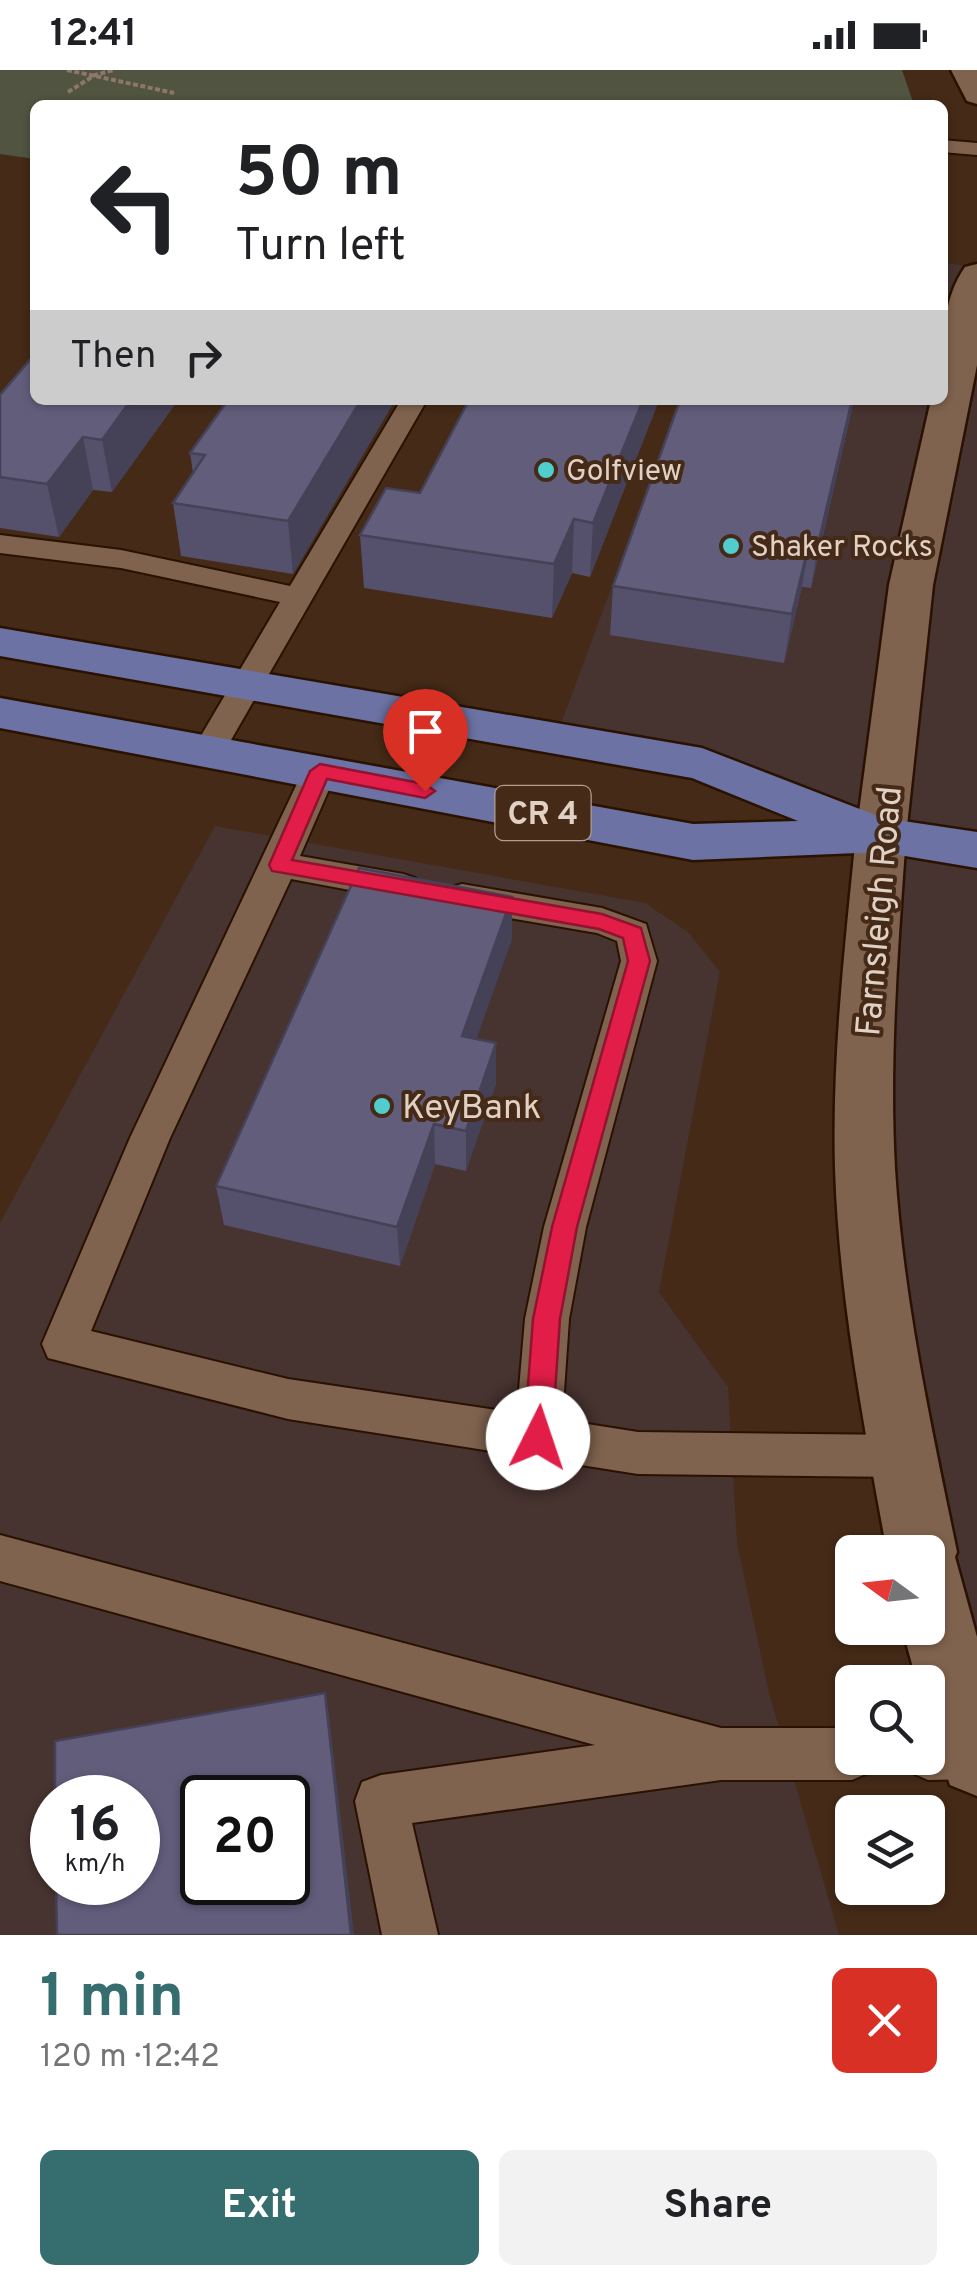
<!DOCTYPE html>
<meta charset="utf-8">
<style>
body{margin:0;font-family:Overpass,sans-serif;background:#f2f2f2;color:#202124;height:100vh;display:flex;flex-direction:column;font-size:38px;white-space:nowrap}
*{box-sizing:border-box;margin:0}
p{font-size:32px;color:#757577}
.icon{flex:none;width:55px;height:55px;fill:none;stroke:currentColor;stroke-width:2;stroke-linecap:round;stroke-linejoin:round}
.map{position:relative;height:1865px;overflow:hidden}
.side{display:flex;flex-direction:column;background:#fff;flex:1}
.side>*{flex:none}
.top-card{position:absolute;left:30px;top:30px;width:918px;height:305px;border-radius:15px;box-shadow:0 2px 8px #0004;background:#fff;color:#202124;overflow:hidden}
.needle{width:65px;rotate:285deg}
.buttons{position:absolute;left:835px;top:1465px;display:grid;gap:20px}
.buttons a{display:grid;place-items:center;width:110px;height:110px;border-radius:15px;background:#fff;box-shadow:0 2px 8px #0004;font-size:50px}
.speed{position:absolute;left:30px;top:1705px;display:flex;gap:20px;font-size:50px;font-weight:700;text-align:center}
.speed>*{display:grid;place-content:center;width:130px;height:130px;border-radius:50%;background:#fff;box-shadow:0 2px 8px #0004;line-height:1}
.speed small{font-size:25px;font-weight:400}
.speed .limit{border:5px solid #111;border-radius:15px;background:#fff;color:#111}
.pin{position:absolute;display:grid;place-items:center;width:85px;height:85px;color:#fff;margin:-102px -42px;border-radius:50% 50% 50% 0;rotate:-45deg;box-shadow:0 0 10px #0007}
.pin .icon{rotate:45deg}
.me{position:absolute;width:110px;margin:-55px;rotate:4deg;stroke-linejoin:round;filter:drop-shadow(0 0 8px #0008)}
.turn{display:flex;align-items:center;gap:35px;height:210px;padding:0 40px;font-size:45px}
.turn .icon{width:130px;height:130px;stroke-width:2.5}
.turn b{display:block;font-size:70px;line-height:85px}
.then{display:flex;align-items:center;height:95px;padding:0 40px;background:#0003;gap:20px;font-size:38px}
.round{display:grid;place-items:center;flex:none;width:105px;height:105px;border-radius:15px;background:#f2f2f2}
.overview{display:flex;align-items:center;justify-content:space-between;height:170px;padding:0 40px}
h1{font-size:60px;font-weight:700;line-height:75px;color:#366e70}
.button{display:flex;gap:20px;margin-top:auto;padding:20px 40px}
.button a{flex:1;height:115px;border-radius:15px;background:#366e70;color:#fff;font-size:40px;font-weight:700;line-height:115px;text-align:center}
.button a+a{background:#f2f2f2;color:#202124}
.status{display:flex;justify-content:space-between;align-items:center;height:70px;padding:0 50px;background:#fff;direction:ltr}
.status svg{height:28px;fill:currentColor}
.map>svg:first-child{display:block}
.commercial{fill:#473330;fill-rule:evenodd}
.green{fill:#515440}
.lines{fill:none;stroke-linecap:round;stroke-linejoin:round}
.lane-casing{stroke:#291201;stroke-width:4}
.street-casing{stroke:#291201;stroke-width:5}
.secondary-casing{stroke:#291201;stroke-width:5}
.primary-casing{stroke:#291201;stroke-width:5}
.path{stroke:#8d7767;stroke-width:4;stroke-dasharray:5 2.5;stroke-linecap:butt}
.lane{fill:#80634e;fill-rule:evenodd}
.street{fill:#80634e;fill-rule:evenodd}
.secondary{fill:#80634e;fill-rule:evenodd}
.primary{fill:#6c73a4;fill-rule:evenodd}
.wall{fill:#55506b}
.shaded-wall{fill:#454157}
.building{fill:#635d7c;stroke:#454157;stroke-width:2.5;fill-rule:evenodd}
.route{fill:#e11d48;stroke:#92132f;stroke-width:2.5}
.poi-dot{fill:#52cdcd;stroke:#442a17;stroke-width:4}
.labels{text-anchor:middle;stroke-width:8;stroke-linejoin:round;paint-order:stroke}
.far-poi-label{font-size:30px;fill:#e1d0c4;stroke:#442a17;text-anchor:start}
.shield{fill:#442a17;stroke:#b29e90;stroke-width:2.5}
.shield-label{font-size:32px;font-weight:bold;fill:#e1d0c4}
.street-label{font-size:35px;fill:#e1d0c4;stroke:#442a17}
.poi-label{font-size:35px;fill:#e1d0c4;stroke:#442a17;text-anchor:start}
</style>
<div class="status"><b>12:41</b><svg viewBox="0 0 49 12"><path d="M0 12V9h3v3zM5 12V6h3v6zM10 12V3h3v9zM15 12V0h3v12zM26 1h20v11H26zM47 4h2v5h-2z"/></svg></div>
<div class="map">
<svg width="977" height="1865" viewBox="0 0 977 1865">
<rect width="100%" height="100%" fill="#442a17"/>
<path class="commercial" d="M943,193L977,197V1688L936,1551L928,1508V1482H922L903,1386L881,765L556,667L681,330H942Z
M215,756L645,833L688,862L720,902L659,1222L728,1317L737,1473L769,1623L839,1865H0V1153ZM52,1728H138V1812H52ZM202,1728H288V1812H202Z"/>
<path class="green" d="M0,0H902L914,35H35V89L0,84Z"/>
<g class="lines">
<defs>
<path id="lane" d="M942,70L977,73V85L942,82Z
M401,330H427L220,689L208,692L196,689L192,681L280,532L121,498L0,483V465L121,480L290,516Z
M320,690L332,693L337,701L300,786L403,804L415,808L421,817L415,826L403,830L291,809L170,1068L91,1261L288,1309L517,1343L525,1249L544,1157L621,891L617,871L597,863L462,840L449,836L444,827L449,818L462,814L602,838L646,854L657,891L586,1157L569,1249L562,1350L638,1362L903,1365L919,1371L926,1386L919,1401L903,1407L638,1404L288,1349L48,1288L42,1274L130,1068L303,701L308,693Z
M0,1465L721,1658H852V1688H876L870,1702L852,1710H721L412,1753L438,1865H382L355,1731L362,1712L381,1705L595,1675L0,1511Z
M928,1658L977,1659V1709L928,1710L910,1702L904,1688H928Z"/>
<path id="street" d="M951,0H977V34L967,31Z
M977,194V295L933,515L906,765L899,777L881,782L863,777L856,765L889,515L931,330H942C942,286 939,234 965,197Z"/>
<path id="secondary" d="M881,748L899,753L906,765C898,876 889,988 895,1099C903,1228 931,1356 957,1482L955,1487L977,1567V1726L950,1715L928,1648V1612H917L902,1558H928V1482H887C864,1355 839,1227 835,1098C832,987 845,876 856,765L863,753Z"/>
<path id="primary" d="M0,558L702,678L883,748L977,762V798L881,782L693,790L0,658V628L693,754L798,751L692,708L0,586Z"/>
</defs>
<use href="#lane" class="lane-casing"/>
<use href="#street" class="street-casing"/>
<use href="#secondary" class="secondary-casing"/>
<use href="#primary" class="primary-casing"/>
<path class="path" d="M67,0L174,23
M68,22L95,5L114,0"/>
<use href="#lane" class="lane"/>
<use href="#street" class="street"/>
<use href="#secondary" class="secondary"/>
<use href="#primary" class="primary"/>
</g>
<path class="wall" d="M0,325L35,330H178L112,422L93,420L59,467L0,458Z
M395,330L293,504L181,486L173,433L193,403L190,383Z
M659,330L590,507L572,503L552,548L364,518L360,465L420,423Z
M680,330H854L811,518L802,517L784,593L610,565L613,516Z
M512,869L476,969L496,973V1014L466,1101L435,1094L400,1196L224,1155L216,1116Z"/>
<path class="shaded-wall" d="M131,330H178L112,422L102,370Z
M361,330H395L293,504L288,451Z
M643,330H659L590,507L593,453Z
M852,330H854L811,518L819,470Z
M83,367L93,420L59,467L47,414Z
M574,449L572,503L552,548L554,494Z
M810,469L802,517L784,593L792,544Z
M512,827V869L463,1007L462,966Z
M496,973V1014L466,1101V1061Z
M434,1054L435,1094L400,1196L397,1157Z
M325,1623L329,1645L354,1865H351Z"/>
<path class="building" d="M35,284V330H131L102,370L83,367L47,414L0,407V325Z
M228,330H361L288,451L173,433L205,385L190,383Z
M469,330H643L593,453L574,449L554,494L360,465L386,418L420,423Z
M680,330H852L819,470L810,469L792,544L613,516Z
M359,798L512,827L462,966L496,973L466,1061L434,1054L397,1157L216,1116Z
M325,1623L351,1865H57L56,1812H138V1728H55V1671ZM202,1728H288V1812H202Z"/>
<path class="route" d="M320,694L425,714L435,721L425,728L327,709L292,790L602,844L641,858L650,891L577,1157L560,1249L552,1368L548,1377L538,1380L528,1377L524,1368L533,1249L552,1157L628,891L623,868L599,859L272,801L269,795L310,701Z"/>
<g class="poi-dot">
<circle cx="546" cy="400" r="10"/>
<circle cx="731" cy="476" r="10"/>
<circle cx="382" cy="1036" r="10"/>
</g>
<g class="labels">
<g class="far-poi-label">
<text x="566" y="410">Golfview</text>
<text x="751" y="486">Shaker Rocks</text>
</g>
<rect class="shield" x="495.5" y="716" width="95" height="54" rx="8"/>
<g class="shield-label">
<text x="543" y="754">CR 4</text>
</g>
<g class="street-label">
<text transform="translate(878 841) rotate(-85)" y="12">Farnsleigh Road</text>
</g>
<g class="poi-label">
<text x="402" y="1048">KeyBank</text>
</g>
</g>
</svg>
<div class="buttons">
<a><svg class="needle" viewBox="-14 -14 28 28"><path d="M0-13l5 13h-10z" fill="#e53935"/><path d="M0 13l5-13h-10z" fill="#757577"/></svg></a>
<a><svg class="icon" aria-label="search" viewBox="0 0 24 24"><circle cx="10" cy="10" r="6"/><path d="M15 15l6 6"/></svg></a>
<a><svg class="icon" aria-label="layers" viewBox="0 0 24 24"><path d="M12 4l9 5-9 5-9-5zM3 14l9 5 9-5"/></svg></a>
</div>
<div class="speed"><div>16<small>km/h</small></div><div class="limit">20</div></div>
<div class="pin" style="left:425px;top:721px;background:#d93025"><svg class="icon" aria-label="arrive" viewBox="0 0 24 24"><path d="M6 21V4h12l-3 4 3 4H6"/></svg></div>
<svg class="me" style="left:538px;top:1368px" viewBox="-20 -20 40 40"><circle r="19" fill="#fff"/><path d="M0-13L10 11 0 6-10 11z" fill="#e11d48"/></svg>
<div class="top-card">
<div class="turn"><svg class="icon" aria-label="left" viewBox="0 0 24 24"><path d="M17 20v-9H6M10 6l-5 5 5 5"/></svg><div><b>50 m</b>Turn left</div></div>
<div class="then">Then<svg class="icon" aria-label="right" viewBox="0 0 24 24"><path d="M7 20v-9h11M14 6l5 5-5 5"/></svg></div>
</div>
</div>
<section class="side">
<div class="overview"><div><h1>1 min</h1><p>120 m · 12:42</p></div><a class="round" style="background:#d93025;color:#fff"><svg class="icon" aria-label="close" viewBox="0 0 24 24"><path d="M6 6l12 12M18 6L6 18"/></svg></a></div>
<div class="button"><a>Exit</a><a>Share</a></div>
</section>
